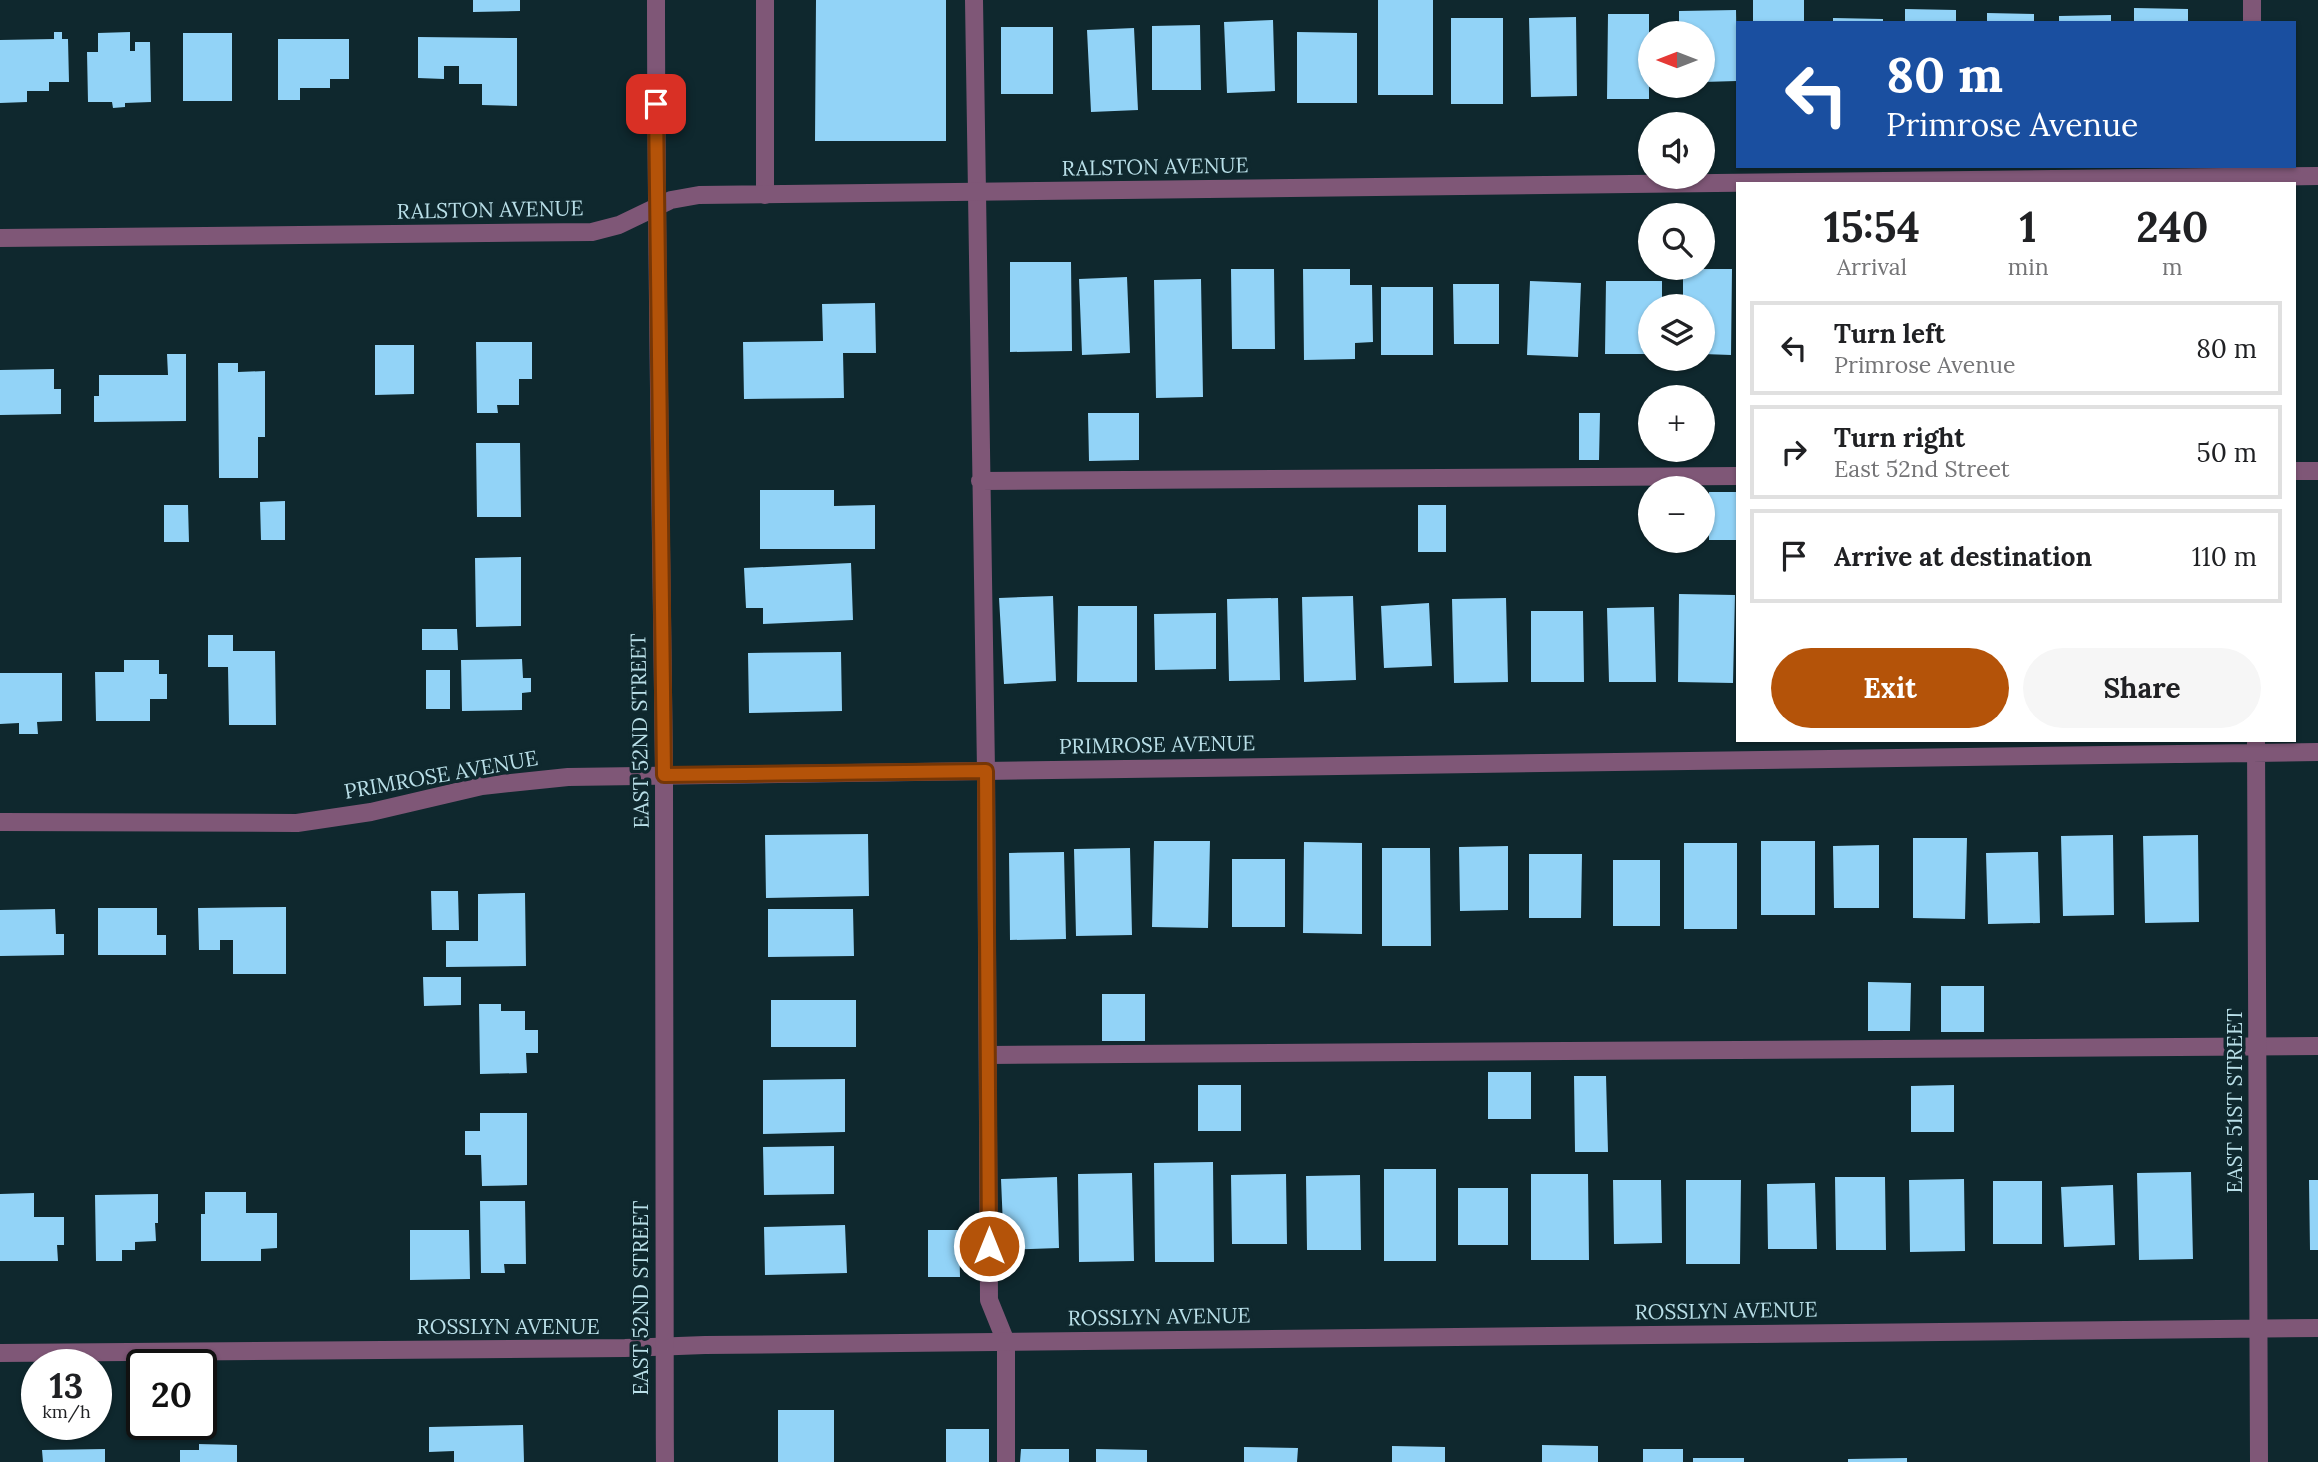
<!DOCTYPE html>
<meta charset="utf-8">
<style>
body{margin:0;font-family:Lora,serif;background:#f6f6f6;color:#202124;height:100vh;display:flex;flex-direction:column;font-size:26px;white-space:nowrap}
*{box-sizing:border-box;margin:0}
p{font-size:23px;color:#757577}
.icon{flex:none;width:38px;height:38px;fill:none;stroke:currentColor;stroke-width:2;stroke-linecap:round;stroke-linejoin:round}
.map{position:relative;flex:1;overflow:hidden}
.details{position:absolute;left:1736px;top:182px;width:560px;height:560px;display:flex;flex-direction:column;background:#fff;border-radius:0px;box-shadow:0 2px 5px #0004}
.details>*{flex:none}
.banner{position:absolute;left:1736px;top:21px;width:560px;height:147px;border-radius:0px;box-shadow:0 2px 5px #0004;background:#1a4fa0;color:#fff;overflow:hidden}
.needle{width:46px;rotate:270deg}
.tools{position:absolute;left:1638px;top:21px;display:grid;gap:14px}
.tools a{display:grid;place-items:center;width:77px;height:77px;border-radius:50%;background:#fff;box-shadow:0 2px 5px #0004;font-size:35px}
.speed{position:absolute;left:21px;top:1349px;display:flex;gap:14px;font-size:35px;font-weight:700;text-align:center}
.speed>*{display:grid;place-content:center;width:91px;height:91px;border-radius:50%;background:#fff;box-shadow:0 2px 5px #0004;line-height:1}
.speed small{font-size:18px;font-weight:400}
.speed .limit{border:4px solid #111;border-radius:10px;background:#fff;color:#111}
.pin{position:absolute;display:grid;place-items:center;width:60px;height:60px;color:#fff;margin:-30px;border-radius:14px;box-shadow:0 4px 10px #0006}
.me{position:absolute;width:77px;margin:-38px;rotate:0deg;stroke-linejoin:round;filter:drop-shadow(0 0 5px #0008)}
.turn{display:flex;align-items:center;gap:24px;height:147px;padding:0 35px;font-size:32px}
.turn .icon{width:91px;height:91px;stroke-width:2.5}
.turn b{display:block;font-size:49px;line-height:60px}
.eta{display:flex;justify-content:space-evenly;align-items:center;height:119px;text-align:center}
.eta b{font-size:42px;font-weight:700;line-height:49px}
.action{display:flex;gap:14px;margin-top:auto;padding:14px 35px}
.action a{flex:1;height:80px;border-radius:42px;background:#b45309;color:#fff;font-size:28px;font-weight:700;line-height:80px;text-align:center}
.action a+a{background:#f6f6f6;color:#202124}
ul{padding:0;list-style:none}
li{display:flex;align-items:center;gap:21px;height:94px;margin:0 14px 10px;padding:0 21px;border:4px solid #e0e0e0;border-radius:0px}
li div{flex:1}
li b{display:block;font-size:26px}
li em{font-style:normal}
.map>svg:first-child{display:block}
.building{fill:#92d3f7}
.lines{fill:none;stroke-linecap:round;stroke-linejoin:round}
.service{stroke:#7f5777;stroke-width:18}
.minor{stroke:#7f5777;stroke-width:18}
.tertiary{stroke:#7f5777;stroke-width:18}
.route-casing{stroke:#753606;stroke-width:18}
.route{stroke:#b45309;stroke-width:12}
.labels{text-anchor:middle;stroke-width:7;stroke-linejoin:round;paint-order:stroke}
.street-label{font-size:21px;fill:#b9dfe8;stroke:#0f282e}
</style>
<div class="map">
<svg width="2318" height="1462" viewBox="0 0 2318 1462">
<rect width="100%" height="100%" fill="#0f282e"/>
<path class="building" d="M473,0H520V11L473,12Z
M816,0H946V141H815Z
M1378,0H1433V95H1378Z
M1753,0H1804V23H1753Z
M2134,8L2188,9V23H2134Z
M1905,9L1956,10V23H1905Z
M1736,10L1737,81L1703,82V33H1679V11Z
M1987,13L2034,14V23H1987Z
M1608,14H1649V99H1607Z
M2111,15V23H2059V16Z
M1576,17L1577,96L1531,97L1529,18Z
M1451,18H1503V104H1451Z
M1833,18L1883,19V23H1833Z
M1273,20L1275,91L1227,93L1224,22Z
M1200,25L1201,90H1152V26Z
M1001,27H1053V94H1001Z
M1134,28L1138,110L1091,112L1087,30Z
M54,32H62V39H68L69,82H49V91H27V102L0,103V40L54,39Z
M130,32V51H135V42H150L151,102L125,103V107L113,108L112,102H88L87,52H98V33Z
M1297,32L1357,33V103H1297Z
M183,33H232V101H183Z
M418,37L517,38V106L482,105V84H459V66H444V79L418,78Z
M278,39H349V79H330V88H300V100H278Z
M1010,262H1071L1072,351L1010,352Z
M1231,269H1274L1275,349H1232Z
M1303,269H1350V285H1372L1373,342L1355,343V359L1304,360Z
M1683,269H1732L1731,355L1703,354V306H1683Z
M1127,277L1130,353L1082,355L1079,279Z
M1201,279L1203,397L1156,398L1154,280Z
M1530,281L1581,283L1578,357L1527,355Z
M1606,281H1662V306H1650V354H1605Z
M1453,284H1499V344H1454Z
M1381,287H1433V355H1381Z
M875,303L876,353H843L844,398L744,399L743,342L823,341L822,304Z
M476,342H532V379H519V405H497L498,413H477Z
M375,345H414V394L375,395Z
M167,354H186V421L94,422V396H99V375H168Z
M218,363H238V372L265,371V437H258V478H219Z
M54,369V389H61V414L0,415V370Z
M1088,413H1139V460L1089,461Z
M1579,413H1600L1599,460H1579Z
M476,443H520L521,517H477Z
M760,490H834V506L875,505V549H760Z
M1709,492H1738V540H1709Z
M285,501V540H261L260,502Z
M164,505H188L189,542H164Z
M1418,505H1446V552H1418Z
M521,557V626L476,627L475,558Z
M851,563L853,620L763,624V608H746L744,568Z
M1679,594L1735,595L1733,683L1678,682Z
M1053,596L1056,681L1004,684L999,598Z
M1353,596L1356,680L1304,682L1302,597Z
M1278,598L1280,680L1229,681L1227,599Z
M1506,598L1508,682L1454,683L1452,599Z
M1429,603L1432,666L1384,668L1381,606Z
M1078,606H1137V682H1077Z
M1654,607L1656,682H1609L1607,608Z
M1531,611H1583L1584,682H1531Z
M1216,613V669L1155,670L1154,614Z
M422,629H457L458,650H422Z
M208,635H233V651H275L276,725H229L228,667H208Z
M841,652L842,711L749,713L748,653Z
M522,659L523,678H531V692L522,693V710L462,711L461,660Z
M124,660H159V674H167V699H150V721H96L95,672H124Z
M426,670H450V709H426Z
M0,673H62V721L37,722L38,734H19V723L0,724Z
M868,834L869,896L766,898L765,835Z
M2113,835L2114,915L2063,916L2061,836Z
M2198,835L2199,922L2145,923L2143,836Z
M1913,838H1967L1965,919L1913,918Z
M1154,841H1210L1208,928L1152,927Z
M1761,841H1815V915H1761Z
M1304,842L1362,843V934L1303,933Z
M1684,843H1737V929H1684Z
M1879,845V908H1834L1833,846Z
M1508,846V910L1460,911L1459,847Z
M1130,848L1132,935L1076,936L1074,849Z
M1382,848H1430L1431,946H1382Z
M1064,852L1066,939L1010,940L1009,853Z
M2038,852L2040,923L1988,924L1986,853Z
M1529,854H1582L1581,918H1529Z
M1232,859H1285V927H1232Z
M1613,860H1660V926H1613Z
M431,891H458L459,930H432Z
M525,893L526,966L446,967V941H478V894Z
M286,907V974H233V940H220V950H199L198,908Z
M98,908H157V935H166V955H98Z
M55,909L56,934H64V955L0,956V910Z
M768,909H853L854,956L768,957Z
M423,977H461V1005L424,1006Z
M1868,982L1911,983L1910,1031H1868Z
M1941,986H1984V1032H1941Z
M1102,994H1145V1041H1102Z
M771,1000H856V1047H771Z
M479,1004H501V1011H525V1030H538V1053H526L527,1073L480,1074Z
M1488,1072H1531V1119H1488Z
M1574,1076H1606L1608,1152H1575Z
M845,1079V1132L763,1134V1080Z
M1198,1085H1241V1131H1198Z
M1954,1085V1132H1911V1086Z
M480,1113H527V1185L482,1186L481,1155H465V1131H480Z
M834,1146V1194L764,1195L763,1147Z
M1213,1162L1214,1262H1155L1154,1163Z
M1384,1169H1436V1261H1384Z
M2191,1172L2193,1259L2139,1260L2137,1173Z
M1132,1173L1134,1261L1079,1262L1078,1174Z
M1286,1174L1287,1244H1232L1231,1175Z
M1531,1174H1588L1589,1260H1531Z
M1360,1175L1361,1250H1307L1306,1176Z
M1057,1177L1059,1248L1004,1250L1001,1179Z
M1835,1177H1885L1886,1250H1836Z
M1964,1179L1965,1251L1910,1252L1909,1180Z
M1613,1180H1661L1662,1243L1614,1244Z
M1686,1180H1741L1740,1264H1686Z
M2309,1180H2318V1250H2310Z
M1993,1181H2042V1244H1993Z
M1815,1183L1817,1249H1768L1767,1184Z
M2113,1185L2115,1245L2064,1247L2061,1187Z
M1458,1188H1508V1245H1458Z
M205,1192H246V1213H277V1248L261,1249V1261H201V1214H205Z
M34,1193V1217H64V1245H57L58,1261H0V1194Z
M158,1194V1223H155L156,1241L135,1242V1250H122V1261H96L95,1195Z
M480,1201H525L526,1264H504L505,1273H481Z
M845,1225L847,1273L765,1275L764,1227Z
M410,1230H469L470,1279L410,1280Z
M928,1230H959L960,1277H928Z
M778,1410H834V1462H778Z
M523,1425L524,1462H454V1451L429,1452V1427Z
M946,1429H989V1462H946Z
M199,1444L237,1445V1462H180V1450H199Z
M1542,1445L1598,1446V1462H1542Z
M1392,1446L1445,1447V1462H1392Z
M1244,1447L1298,1448L1297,1462H1244Z
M105,1449V1462H43L42,1450Z
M1021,1449H1069V1462H1020Z
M1096,1449L1147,1450V1462H1096Z
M1643,1449H1683V1462H1643Z
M1693,1458H1744V1462H1693Z
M1907,1458V1462H1848V1459Z"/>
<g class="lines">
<path class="service" d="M765,0V195
M974,0L986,771L989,1300L1006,1342V1462
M2294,471H2318
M980,481L1738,476
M988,1055L2318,1046"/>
<path class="minor" d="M2252,0V23
M0,238L592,232L619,225L671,200L699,195L2318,176
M2256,740L2259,1462
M0,822L297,823L371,812L482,786L568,777L2318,752
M0,1353L625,1348L705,1345L2318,1328"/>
<path class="tertiary" d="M656,0C656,257 661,514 664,771C666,1002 663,1232 665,1462"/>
</g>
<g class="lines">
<defs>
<path id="route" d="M656,104L664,775L986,771L989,1246"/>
</defs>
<use href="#route" class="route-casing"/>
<use href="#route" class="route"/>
</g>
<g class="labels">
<g class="street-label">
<text transform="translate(1155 167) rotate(-1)" y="7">RALSTON AVENUE</text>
<text transform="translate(490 210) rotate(-1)" y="7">RALSTON AVENUE</text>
<text transform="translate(640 731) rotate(-91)" y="7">EAST 52ND STREET</text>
<text transform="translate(1157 745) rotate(-1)" y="7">PRIMROSE AVENUE</text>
<text transform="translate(441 775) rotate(-10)" y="7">PRIMROSE AVENUE</text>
<text transform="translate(2235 1101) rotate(-90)" y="7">EAST 51ST STREET</text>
<text transform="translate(641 1298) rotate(-90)" y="7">EAST 52ND STREET</text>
<text transform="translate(1726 1311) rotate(-1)" y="7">ROSSLYN AVENUE</text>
<text transform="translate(1159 1317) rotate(-1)" y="7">ROSSLYN AVENUE</text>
<text x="508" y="1334">ROSSLYN AVENUE</text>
</g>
</g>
</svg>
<div class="tools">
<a><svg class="needle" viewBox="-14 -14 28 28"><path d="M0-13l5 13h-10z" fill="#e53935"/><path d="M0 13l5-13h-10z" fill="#757577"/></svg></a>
<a><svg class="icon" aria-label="sound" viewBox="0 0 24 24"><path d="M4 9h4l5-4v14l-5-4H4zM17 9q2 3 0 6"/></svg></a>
<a><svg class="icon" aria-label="search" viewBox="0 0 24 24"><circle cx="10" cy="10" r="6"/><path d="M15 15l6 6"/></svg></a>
<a><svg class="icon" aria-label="layers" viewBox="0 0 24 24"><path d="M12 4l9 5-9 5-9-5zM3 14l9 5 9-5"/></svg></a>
<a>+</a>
<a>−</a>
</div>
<div class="speed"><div>13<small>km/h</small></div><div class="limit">20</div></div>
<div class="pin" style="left:656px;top:104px;background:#d93025"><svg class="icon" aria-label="arrive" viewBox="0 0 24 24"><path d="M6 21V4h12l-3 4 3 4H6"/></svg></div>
<svg class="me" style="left:989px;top:1246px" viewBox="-20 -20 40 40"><circle r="17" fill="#b45309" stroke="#fff" stroke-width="3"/><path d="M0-11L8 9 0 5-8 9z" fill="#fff"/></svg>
<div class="banner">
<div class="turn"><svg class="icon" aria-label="left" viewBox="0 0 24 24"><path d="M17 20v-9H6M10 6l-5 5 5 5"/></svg><div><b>80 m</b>Primrose Avenue</div></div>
</div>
<section class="details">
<div class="eta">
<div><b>15:54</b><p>Arrival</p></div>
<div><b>1</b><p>min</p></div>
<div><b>240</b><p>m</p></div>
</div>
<ul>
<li><svg class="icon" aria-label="left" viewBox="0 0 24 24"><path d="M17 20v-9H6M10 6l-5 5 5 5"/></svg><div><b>Turn left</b><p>Primrose Avenue</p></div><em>80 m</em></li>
<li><svg class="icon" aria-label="right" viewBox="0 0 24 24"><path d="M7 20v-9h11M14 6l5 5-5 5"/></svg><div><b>Turn right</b><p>East 52nd Street</p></div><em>50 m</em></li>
<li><svg class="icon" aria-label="arrive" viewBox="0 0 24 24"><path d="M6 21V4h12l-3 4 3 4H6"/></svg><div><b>Arrive at destination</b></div><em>110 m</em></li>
</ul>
<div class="action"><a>Exit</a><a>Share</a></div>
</section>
</div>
